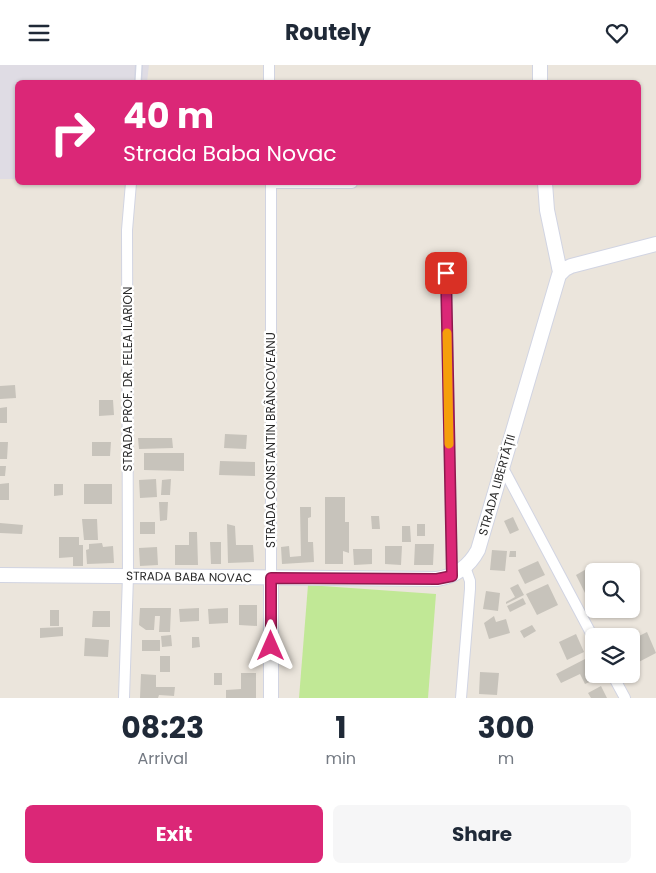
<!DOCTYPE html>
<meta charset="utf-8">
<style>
body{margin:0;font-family:Poppins,sans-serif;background:#f6f6f7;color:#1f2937;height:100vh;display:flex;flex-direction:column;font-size:19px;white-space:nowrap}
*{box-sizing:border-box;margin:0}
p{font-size:16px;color:#747a83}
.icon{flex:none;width:28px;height:28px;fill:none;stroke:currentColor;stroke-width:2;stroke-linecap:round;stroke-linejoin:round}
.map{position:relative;height:633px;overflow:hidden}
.details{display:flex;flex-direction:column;background:#fff;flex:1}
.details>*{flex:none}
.banner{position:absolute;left:15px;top:15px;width:626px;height:105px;border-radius:8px;box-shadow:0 1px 4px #0004;background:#db2777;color:#fff;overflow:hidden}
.tools{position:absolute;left:585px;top:498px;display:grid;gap:10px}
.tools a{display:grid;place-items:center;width:55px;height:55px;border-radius:8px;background:#fff;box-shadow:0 1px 4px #0004;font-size:25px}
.pin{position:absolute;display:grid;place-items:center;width:42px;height:42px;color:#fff;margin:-21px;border-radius:10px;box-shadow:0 2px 8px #0006}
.me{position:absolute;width:55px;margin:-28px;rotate:0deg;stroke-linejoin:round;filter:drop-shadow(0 0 4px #0008)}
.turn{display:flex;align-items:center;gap:18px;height:105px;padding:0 25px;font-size:22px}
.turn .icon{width:65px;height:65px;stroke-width:2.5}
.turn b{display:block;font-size:35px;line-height:42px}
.eta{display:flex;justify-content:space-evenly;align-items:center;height:85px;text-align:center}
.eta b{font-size:30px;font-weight:700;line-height:35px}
.action{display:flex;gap:10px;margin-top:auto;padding:10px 25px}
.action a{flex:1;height:58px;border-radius:8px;background:#db2777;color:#fff;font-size:20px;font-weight:700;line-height:58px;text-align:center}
.action a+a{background:#f6f6f7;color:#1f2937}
header{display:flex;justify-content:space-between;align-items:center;height:65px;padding:0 25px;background:#fff;font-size:22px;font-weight:700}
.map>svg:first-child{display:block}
.industrial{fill:#dfdce4}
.pitch{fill:#c1e896}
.building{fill:#c7c3bb}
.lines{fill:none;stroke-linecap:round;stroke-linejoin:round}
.lane-casing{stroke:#d1d4e2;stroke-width:8}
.street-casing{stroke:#d1d4e2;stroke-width:12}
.secondary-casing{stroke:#d1d4e2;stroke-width:16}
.lane{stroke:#fff;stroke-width:5}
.street{stroke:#fff;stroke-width:10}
.secondary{stroke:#fff;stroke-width:14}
.route-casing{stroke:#8e194d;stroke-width:12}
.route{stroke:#db2777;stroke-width:9}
.slow{stroke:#f59e0b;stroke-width:9}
.labels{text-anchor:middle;stroke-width:4.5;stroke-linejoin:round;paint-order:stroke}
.street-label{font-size:12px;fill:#2a2a2a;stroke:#fff}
</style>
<header><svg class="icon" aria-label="menu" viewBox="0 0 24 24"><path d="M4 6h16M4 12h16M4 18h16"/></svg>Routely<svg class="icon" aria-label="heart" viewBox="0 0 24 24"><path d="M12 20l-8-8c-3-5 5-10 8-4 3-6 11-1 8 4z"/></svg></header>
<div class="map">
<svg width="656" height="633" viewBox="0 0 656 633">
<rect width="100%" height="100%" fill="#ebe5dc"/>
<path class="industrial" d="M0,0H149L147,17L18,18L17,114H0Z"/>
<path class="pitch" d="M308,520L436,529L428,633H299Z"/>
<path class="building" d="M15,320L16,333L0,334V321Z
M99,335H113L114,350L99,351Z
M7,342V358H0V343Z
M225,369L247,370L246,384L224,383Z
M138,373H172L173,383L139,384Z
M0,377H8L7,394H0Z
M92,377H111L110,391H92Z
M144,388H184V406L144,405Z
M220,396L255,397V411L219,410Z
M0,401H6L5,411H0Z
M156,414L157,432L140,433L139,415Z
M171,414L170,430H161L162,415Z
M9,418V435H0V419Z
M54,419H63V430L54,431Z
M84,419H112V439H84Z
M325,432H345V457H349V488L343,486V499H325Z
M159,437H168L167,455L160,456Z
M300,442H311V452L308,453V477H313L314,497L282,499L281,482L289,481L290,492L301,491Z
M371,451H379L380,464H372Z
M513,452L519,465L510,469L504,456Z
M82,454H97L98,475H84Z
M140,457H155V469H140Z
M0,458L23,460L22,469L0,468Z
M227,459L235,461L236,480H253L254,497L228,498Z
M417,459H425V471H417Z
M402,461H410L411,477H402Z
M189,467H197L198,500H175V480H189Z
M59,472H79V480H83V501H73V492L59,493Z
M210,477H221V499H211Z
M102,478L103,482L113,481L114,498L87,499L86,485L89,484V479Z
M415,479H434L433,500H414Z
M385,481H402L401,500L385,499Z
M157,482L158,500L140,501L139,483Z
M353,484H372V499L354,500Z
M492,485L507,486L505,506L490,505Z
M510,486H516V492H509Z
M538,496L545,510L525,519L518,505Z
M590,502L594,508V523L585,528L576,510Z
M518,519L524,530L506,539V537L515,532L510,523Z
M548,519L558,540L537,550L526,529Z
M486,526L500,528L498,546L483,544Z
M523,533L526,539L510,547L507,541Z
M594,533V544H617L599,553L589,535Z
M239,540H257V561L239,560Z
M140,543H171L170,567H159L160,551H155L154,565H146L139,560Z
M199,543V556L180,557L179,544Z
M228,543V558L209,559L208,544Z
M50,545H59V561H50Z
M93,546H110V562H92Z
M494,551L496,557L506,554L510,568L489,574L484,558Z
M532,560L536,566L524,573L520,566Z
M63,562V571L40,573V563Z
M647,567L656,588L631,601V575Z
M576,569L584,587L567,595L559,577Z
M171,570L172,581L162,582L161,571Z
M192,572H199L200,582L192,583Z
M85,573L109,575L108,592L84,591Z
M142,575H160V586H142Z
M160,591H170V607H160Z
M585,594L596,614L585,619L580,609L561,618L556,609Z
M480,607L499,608L497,630L479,629Z
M214,608H222V620H214Z
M241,608H256V633H226V625L241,624Z
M141,609L156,610V622H175L174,631L159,630L158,633H140Z
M601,621L607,633H591L588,628Z"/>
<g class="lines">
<defs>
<path id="lane" d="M138,18L139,0"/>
<path id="street" d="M269,0V18
M271,118H352
M446,208L452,511
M502,401L594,574
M271,513V118
M612,609L625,633
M124,633L128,511L127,165L131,118
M461,633L470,524V516L465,502"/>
<path id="secondary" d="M540,18V0
M545,118L547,145L560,207
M0,510L437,514C456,511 469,502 478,485L559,210L565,204L571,201L656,179
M271,513V633"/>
</defs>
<use href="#lane" class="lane-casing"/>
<use href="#street" class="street-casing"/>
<use href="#secondary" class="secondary-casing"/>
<use href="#lane" class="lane"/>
<use href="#street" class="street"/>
<use href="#secondary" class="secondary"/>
</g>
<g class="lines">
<defs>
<path id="route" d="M271,581V513L437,514L452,511L446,208"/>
</defs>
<use href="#route" class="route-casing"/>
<use href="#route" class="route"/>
<path class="slow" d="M447,268L449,379"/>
</g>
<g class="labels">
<g class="street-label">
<text transform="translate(128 314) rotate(-90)" y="4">STRADA PROF. DR. FELEA ILARION</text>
<text transform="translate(271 375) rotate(-90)" y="4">STRADA CONSTANTIN BRÂNCOVEANU</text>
<text transform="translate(497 420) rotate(-74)" y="4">STRADA LIBERTĂȚII</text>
<text transform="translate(189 512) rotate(1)" y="4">STRADA BABA NOVAC</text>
</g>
</g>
</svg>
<div class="tools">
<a><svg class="icon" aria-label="search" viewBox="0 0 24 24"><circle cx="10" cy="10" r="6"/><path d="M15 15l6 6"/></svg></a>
<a><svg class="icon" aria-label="layers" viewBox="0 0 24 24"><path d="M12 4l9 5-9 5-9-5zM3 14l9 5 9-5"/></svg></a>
</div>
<div class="pin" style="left:446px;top:208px;background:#d93025"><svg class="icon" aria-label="arrive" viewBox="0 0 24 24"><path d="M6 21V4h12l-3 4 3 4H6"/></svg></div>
<svg class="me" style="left:271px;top:581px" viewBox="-20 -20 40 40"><path d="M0-17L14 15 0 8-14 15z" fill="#db2777" stroke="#fff" stroke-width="4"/></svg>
<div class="banner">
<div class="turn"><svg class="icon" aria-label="right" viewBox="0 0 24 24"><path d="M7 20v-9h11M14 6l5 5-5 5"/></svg><div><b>40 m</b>Strada Baba Novac</div></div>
</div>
</div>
<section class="details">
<div class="eta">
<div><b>08:23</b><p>Arrival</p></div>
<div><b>1</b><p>min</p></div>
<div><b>300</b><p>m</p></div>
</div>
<div class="action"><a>Exit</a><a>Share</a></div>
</section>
